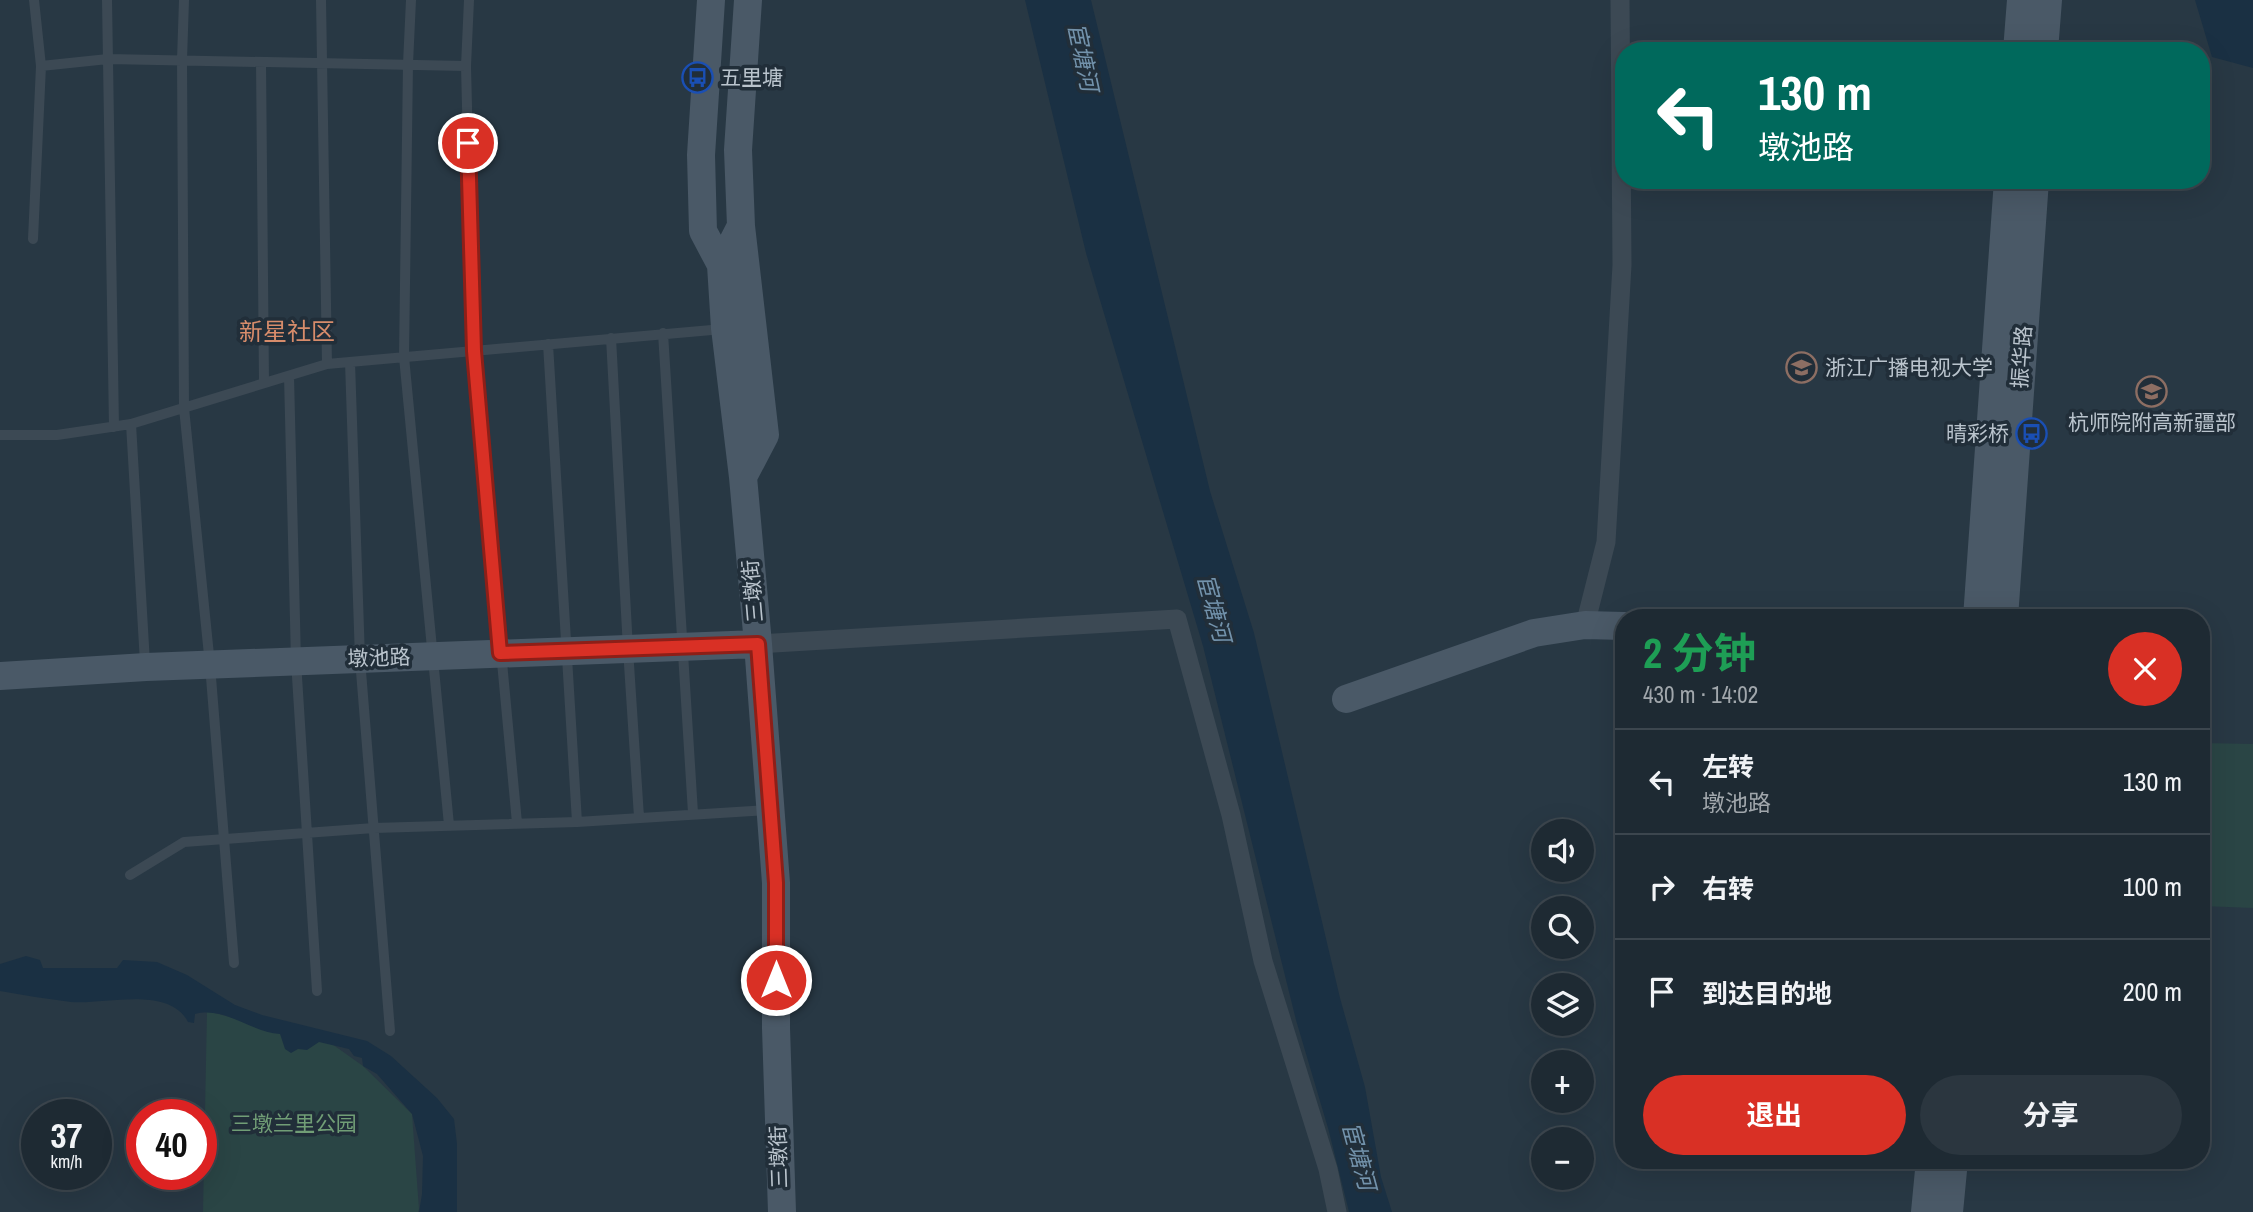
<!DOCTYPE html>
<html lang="zh">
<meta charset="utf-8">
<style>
body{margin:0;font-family:"Archivo Narrow","Noto Sans SC",sans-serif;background:#2b363f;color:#f1f3f6;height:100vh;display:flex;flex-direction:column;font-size:26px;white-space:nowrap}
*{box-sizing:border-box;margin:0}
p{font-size:23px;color:#a1a7ac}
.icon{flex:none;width:38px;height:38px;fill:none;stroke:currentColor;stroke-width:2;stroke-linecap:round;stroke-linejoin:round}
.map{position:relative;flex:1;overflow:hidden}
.sheet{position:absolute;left:1615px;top:609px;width:595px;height:560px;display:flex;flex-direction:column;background:#1e2a33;border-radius:28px;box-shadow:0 7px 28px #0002,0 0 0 2px #3c464e}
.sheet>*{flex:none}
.banner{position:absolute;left:1615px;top:42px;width:595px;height:147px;border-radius:28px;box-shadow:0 7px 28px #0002,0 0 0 2px #3c464e;background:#00695c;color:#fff;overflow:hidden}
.tools{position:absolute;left:1531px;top:819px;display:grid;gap:14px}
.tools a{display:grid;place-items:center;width:63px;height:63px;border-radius:50%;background:#1e2a33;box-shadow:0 7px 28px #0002,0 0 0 2px #3c464e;font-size:35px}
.speed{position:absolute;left:21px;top:1099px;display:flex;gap:14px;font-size:35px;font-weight:700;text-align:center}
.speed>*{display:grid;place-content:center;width:91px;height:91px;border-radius:50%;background:#1e2a33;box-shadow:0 7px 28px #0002,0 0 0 2px #3c464e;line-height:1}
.speed small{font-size:18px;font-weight:400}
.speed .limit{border:10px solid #d22;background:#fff;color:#111}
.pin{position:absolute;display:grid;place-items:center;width:60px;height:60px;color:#fff;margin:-30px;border:4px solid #fff;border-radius:50%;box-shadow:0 2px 7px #0007}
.me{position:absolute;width:77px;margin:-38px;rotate:0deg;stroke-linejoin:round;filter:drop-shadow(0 0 5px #0008)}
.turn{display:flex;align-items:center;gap:24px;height:147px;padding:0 28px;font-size:32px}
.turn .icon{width:91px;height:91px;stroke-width:2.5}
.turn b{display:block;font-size:49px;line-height:60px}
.round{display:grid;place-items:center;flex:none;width:74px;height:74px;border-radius:37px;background:#2b363f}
.head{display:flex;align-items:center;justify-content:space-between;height:119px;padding:0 28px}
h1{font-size:42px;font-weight:700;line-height:52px;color:#1e9e55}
.primary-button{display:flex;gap:14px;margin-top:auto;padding:14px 28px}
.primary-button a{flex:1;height:80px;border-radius:42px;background:#d93025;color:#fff;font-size:28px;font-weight:700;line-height:80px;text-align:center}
.primary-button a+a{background:#2b363f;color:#f1f3f6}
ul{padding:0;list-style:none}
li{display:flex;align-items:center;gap:21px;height:105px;padding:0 28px;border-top:2px solid #3c464e}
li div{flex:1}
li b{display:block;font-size:26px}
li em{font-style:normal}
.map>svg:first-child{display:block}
.green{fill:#2a4545}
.water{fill:#1a3043}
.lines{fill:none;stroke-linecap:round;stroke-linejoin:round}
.lane{stroke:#3c4954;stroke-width:10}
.street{stroke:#3c4954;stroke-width:19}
.secondary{stroke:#4a5967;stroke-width:28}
.route-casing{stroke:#8d1f18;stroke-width:18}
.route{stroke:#d93025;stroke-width:12}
.labels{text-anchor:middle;stroke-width:7;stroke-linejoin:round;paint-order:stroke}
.poi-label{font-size:21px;fill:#bac4cd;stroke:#212e39;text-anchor:start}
.street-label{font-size:21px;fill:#bac4cd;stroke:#212e39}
.park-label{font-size:21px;fill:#719e76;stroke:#212e39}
.water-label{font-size:23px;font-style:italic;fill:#7393ac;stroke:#212e39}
.quarter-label{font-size:24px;fill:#d78c6b;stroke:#212e39}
</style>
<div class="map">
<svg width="2253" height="1212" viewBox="0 0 2253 1212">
<rect width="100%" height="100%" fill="#283844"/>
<path class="green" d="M2202,743L2253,744V908L2202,906Z
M207,1011L332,1044L363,1066L412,1114L419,1209L418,1212H203Z"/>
<path class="water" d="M1025,0H1091L1210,491L1254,633L1340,998L1365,1087L1381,1177L1392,1212H1349L1328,1128L1296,1020L1203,646L1086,253Z
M2195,0H2253V68L2212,57Z
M26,956L40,960L43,968H117L123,960L157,962L187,975L235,1005L262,1015L367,1041L391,1056L437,1098L454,1119L457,1144V1212H419L422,1194L423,1156L412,1114L377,1074L363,1066L362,1058L354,1056L349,1049L319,1042L307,1050L298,1049L291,1053L285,1049L280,1034C250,1032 225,1006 195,1014L194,1023L188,1022C169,985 104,1005 71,1002C47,999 23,995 0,991V964Z"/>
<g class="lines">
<path class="lane" d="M107,0L114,427
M184,0L182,60L184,408L210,665L234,963
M321,0L327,364
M411,0L408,64L404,357L449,825
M469,0L466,66L473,351L517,823
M261,62L264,383
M41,66L108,59L466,66
M33,239L41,66L34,0
M663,333L693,813
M611,338L628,649L639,817
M548,344L577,822
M350,362L360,659L390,1031
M289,376L296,661L317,991
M131,424L145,663
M0,435H57L131,424L327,364L723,329
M130,875L184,842L374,828L577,822L767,810"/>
<path class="street" d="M1585,625L1606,542L1622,265L1620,0
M758,644L1177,619L1231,815L1263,961L1328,1169L1337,1212"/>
<path class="secondary" d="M711,0L701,155L703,231L721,265L725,328L743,477L758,644L776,883V1028L782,1212
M2017,51L2021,0
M2044,51L2048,0
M741,226L765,435L743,477
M721,265L741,226L738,150L748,0
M1977,618L2008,180
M2004,618L2035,180
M0,676L146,667L758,644
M1346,699L1534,633L1585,625L1624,626
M1925,1212L1930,1160
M1949,1212L1954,1160"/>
</g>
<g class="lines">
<defs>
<path id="route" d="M468,143L474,351L500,653L758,644L776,883V980"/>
</defs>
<use href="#route" class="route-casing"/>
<use href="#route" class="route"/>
</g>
<defs>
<symbol id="bus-ring" viewBox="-11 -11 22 22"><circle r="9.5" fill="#212e39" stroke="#1a4fb4" stroke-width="1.5"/><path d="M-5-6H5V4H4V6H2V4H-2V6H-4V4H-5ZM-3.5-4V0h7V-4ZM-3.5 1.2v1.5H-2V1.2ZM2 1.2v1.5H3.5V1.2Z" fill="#1a4fb4"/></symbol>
<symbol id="school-ring" viewBox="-11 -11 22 22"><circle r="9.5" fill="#212e39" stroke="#8d6e63" stroke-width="1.5"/><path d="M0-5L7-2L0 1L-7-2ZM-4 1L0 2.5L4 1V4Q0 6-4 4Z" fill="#8d6e63"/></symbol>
</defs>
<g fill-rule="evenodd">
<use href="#bus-ring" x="680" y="60" width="35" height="35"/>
<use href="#school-ring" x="1784" y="350" width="35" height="35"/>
<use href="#school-ring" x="2134" y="374" width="35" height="35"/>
<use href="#bus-ring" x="2014" y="416" width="35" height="35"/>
</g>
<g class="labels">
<g class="poi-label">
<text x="720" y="85">五里塘</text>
<text x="1825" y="375">浙江广播电视大学</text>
<text x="2152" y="430" text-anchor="middle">杭师院附高新疆部</text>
<text x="2009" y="441" text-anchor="end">晴彩桥</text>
</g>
<g class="street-label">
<text transform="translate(2022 357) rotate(-86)" y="7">振华路</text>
<text transform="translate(753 591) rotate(-95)" y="7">三墩街</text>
<text transform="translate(379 658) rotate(-2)" y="7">墩池路</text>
<text transform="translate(779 1157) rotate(-92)" y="7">三墩街</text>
</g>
<g class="park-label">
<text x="294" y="1131">三墩兰里公园</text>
</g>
<g class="water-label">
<text transform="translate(1083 57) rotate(78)" y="8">宦塘河</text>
<text transform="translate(1214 608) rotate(75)" y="8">宦塘河</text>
<text transform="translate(1359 1156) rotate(75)" y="8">宦塘河</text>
</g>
<g class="quarter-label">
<text x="287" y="340">新星社区</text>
</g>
</g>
</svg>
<div class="tools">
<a><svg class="icon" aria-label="sound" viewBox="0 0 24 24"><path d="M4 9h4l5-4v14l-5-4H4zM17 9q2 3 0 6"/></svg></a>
<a><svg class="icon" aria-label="search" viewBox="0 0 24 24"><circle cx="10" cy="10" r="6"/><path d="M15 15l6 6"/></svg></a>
<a><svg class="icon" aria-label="layers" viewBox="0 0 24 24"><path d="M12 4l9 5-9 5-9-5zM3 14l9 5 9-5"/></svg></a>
<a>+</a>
<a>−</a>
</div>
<div class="speed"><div>37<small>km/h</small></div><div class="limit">40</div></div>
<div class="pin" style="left:468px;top:143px;background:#d93025"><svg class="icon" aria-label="arrive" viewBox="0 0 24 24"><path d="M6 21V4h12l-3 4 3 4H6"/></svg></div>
<svg class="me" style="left:776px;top:980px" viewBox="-20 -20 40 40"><circle r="17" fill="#d93025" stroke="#fff" stroke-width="3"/><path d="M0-11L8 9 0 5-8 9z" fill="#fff"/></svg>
<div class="banner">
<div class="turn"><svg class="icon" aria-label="left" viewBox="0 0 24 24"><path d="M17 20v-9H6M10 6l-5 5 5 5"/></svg><div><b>130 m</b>墩池路</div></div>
</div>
<section class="sheet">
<div class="head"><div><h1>2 分钟</h1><p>430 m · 14:02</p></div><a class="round" style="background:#d93025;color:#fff"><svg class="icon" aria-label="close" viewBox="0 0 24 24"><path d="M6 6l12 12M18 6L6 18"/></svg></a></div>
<ul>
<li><svg class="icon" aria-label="left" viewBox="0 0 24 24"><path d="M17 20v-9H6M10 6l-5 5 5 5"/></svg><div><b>左转</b><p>墩池路</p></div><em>130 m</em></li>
<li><svg class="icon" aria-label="right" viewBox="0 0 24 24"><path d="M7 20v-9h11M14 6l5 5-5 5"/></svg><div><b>右转</b></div><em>100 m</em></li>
<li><svg class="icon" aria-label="arrive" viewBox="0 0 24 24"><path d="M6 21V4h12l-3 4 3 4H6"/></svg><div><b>到达目的地</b></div><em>200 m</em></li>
</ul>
<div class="primary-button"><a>退出</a><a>分享</a></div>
</section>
</div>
